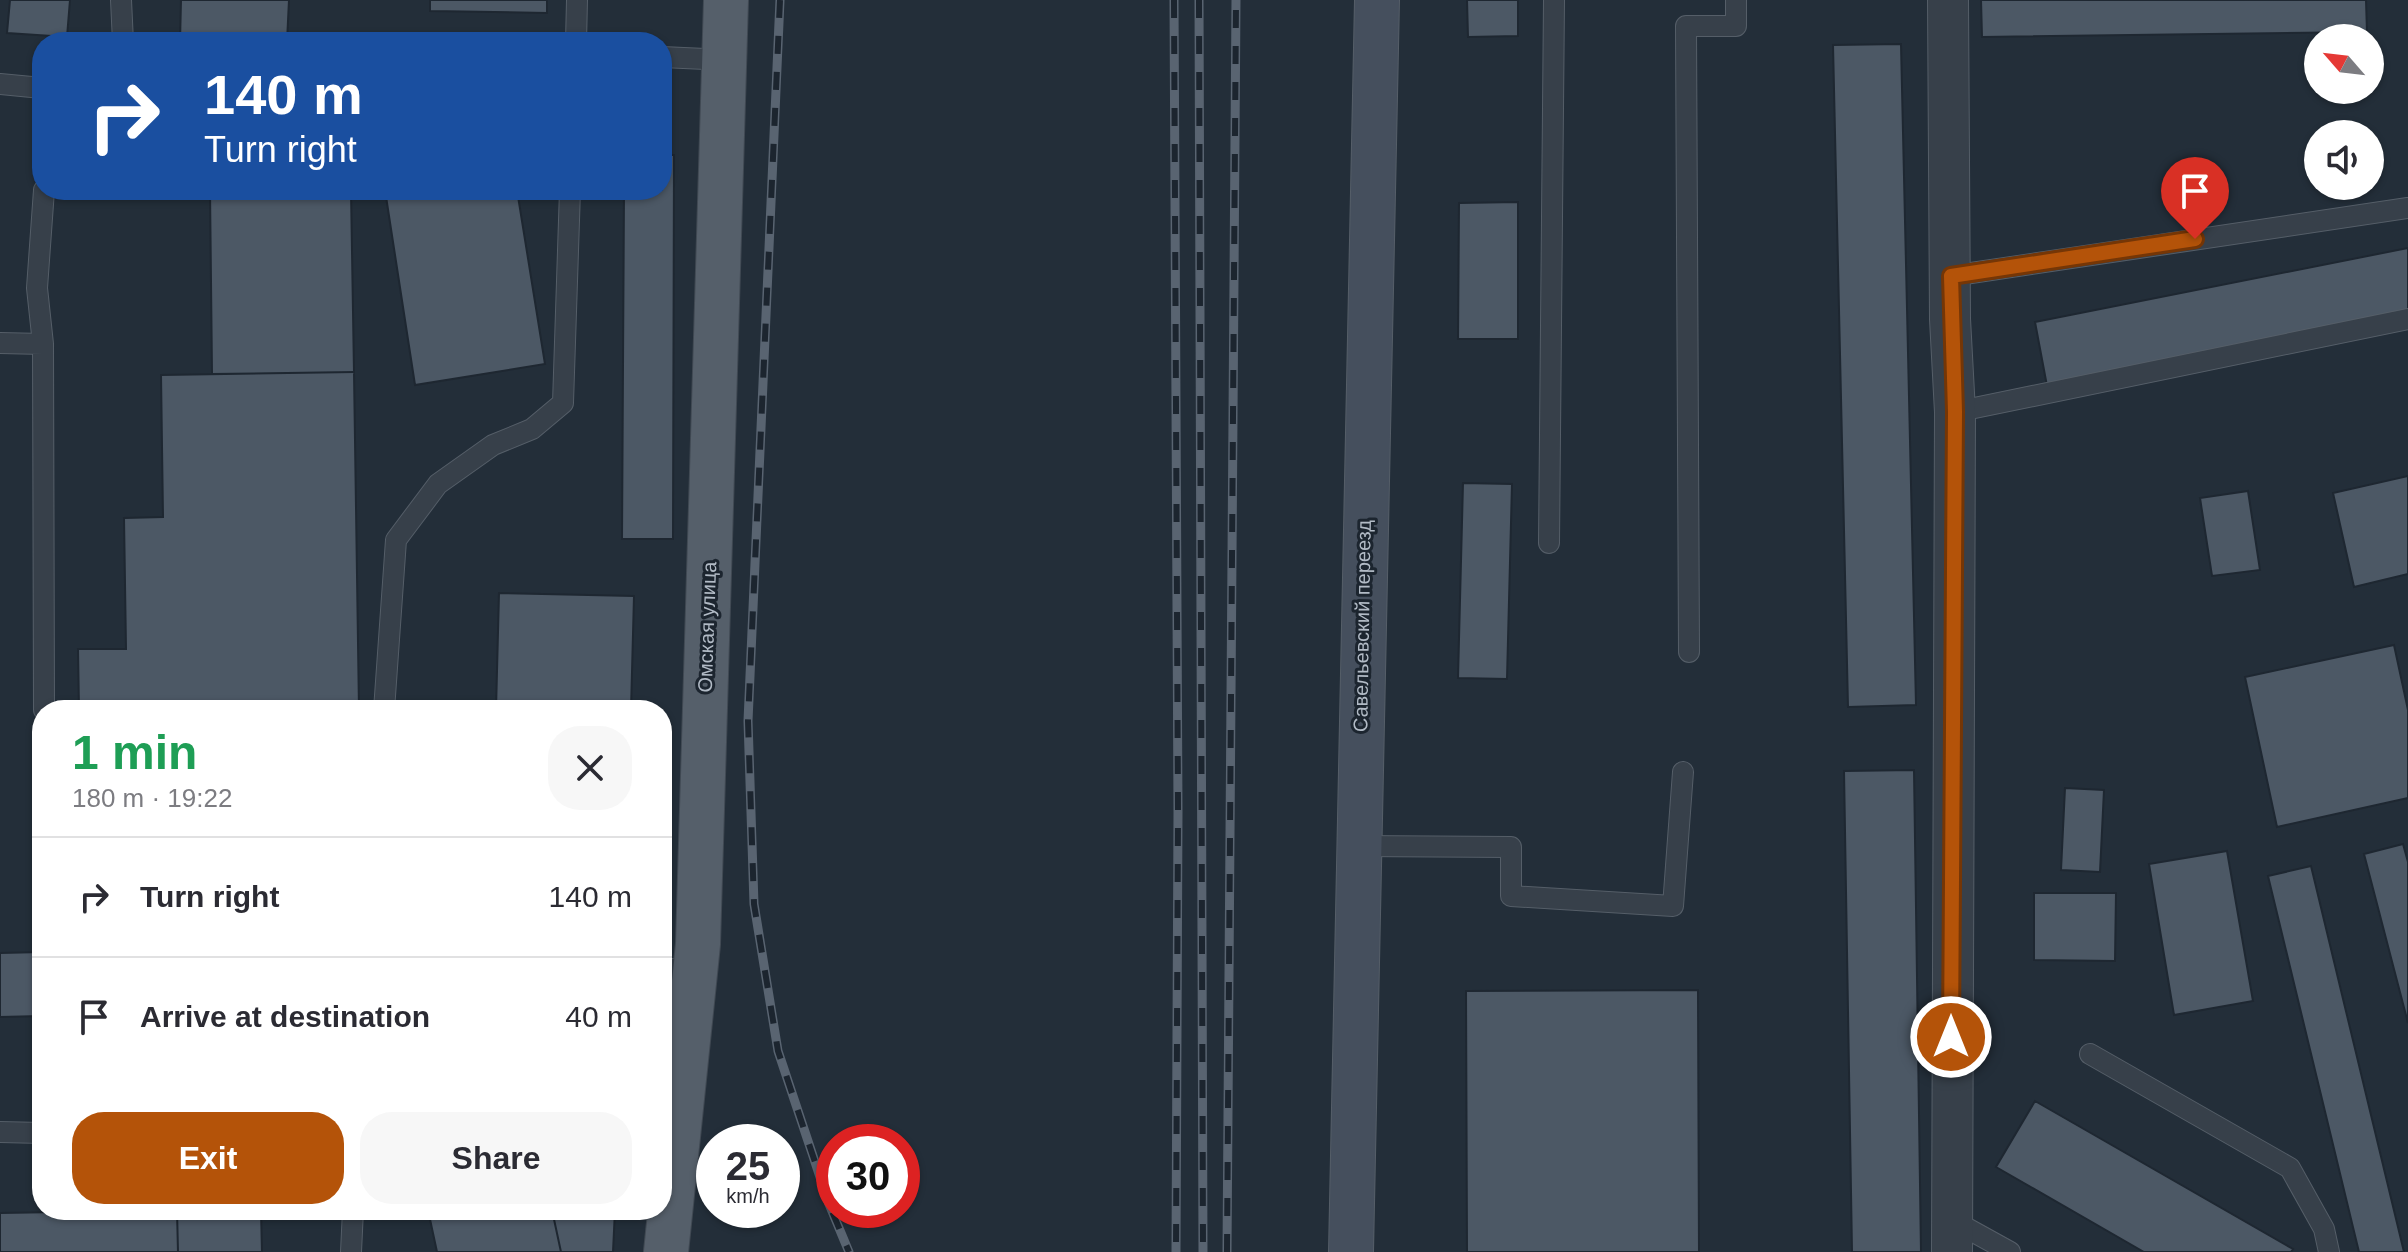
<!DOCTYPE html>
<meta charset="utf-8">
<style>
body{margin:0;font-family:Arial,sans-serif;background:#f7f7f7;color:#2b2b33;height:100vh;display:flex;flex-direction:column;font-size:30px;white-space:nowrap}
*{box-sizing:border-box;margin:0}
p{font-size:26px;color:#7c7c81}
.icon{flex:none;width:44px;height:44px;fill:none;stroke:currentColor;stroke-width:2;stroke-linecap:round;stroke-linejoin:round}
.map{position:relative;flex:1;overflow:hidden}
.details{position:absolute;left:32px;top:700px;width:640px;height:520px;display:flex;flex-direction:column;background:#fff;border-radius:32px;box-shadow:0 2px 6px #0004}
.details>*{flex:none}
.guide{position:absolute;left:32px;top:32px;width:640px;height:168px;border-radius:32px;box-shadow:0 2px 6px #0004;background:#1a4fa0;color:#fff;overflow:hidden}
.needle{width:52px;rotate:298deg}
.buttons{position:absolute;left:2304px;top:24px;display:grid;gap:16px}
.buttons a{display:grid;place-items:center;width:80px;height:80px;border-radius:50%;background:#fff;box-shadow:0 2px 6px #0004;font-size:40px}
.speed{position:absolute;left:696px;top:1124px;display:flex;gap:16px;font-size:40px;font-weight:700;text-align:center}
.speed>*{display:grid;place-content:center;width:104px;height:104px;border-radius:50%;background:#fff;box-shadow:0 2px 6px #0004;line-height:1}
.speed small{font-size:20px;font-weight:400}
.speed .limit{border:12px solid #d22;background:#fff;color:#111}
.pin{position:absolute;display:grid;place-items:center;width:68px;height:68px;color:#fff;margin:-82px -34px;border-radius:50% 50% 50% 0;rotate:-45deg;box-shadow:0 0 8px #0007}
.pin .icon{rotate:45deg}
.me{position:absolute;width:88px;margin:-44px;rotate:0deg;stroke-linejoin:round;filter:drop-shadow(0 0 6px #0008)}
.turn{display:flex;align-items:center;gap:28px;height:168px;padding:0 40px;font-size:36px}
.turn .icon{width:104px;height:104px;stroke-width:2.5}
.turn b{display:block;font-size:56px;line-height:68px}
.round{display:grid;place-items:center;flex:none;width:84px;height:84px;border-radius:32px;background:#f7f7f7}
.overview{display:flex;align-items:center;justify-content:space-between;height:136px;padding:0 40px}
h1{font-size:48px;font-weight:700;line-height:60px;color:#1e9e55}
.action{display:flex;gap:16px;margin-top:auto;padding:16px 40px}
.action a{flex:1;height:92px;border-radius:32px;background:#b45309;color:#fff;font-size:32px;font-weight:700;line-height:92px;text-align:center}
.action a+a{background:#f7f7f7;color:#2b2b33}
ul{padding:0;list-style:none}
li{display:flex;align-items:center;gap:24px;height:120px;padding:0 40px;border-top:2px solid #e1e1e2}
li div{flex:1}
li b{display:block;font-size:30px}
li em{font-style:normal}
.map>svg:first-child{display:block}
.building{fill:#4c5865;stroke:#1e2731;stroke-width:2}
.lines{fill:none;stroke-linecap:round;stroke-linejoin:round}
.service-casing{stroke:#555e68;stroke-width:22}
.minor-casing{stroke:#555e68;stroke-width:42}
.secondary-casing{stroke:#555e68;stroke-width:46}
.primary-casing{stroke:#404953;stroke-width:46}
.service{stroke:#37404a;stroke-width:20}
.minor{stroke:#37404a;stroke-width:40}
.secondary{stroke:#454f5d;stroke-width:44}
.primary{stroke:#555f6a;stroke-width:44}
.rail-casing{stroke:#596471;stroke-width:9}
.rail{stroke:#1c252f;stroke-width:6;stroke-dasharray:18;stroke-linecap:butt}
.route-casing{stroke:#753606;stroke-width:20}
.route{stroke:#b45309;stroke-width:14}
.labels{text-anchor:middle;stroke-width:6;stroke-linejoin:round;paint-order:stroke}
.street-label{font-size:20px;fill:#b2bbc6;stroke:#1c252f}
</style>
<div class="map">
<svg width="2408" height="1252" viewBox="0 0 2408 1252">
<rect width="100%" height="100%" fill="#232e39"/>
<path class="building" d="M10,0H70L67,37L7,33Z
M181,0H289L287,42H180Z
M430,0H547V13L430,11Z
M1467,0H1518V36L1468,37Z
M1981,0H2366L2367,32L1982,37Z
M1901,44L1916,705L1848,707L1833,45Z
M662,155H674L673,539H622L624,190H662Z
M210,190H351L354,372L212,374Z
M385,190H517L545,364L415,385Z
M1518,202V339H1458L1459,203Z
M2408,248V315L2047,386L2035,322Z
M354,372L359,710H79L78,649H126L124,518L163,517L161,375Z
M2408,476V574L2354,587L2333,493Z
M1463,483L1512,484L1507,679L1458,678Z
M2248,491L2260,570L2212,576L2200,498Z
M499,593L634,596L631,710H496Z
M2394,645L2408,710V798L2277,827L2245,677Z
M1914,770L1921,1252H1852L1844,771Z
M2065,788L2104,790L2100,872L2061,870Z
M2403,844L2408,862V1023L2364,854Z
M2227,851L2253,1001L2174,1015L2149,864Z
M2311,866L2404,1252H2359L2268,876Z
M2034,893H2116L2115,961L2034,960Z
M42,952V1016L0,1017V953Z
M1698,990L1699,1252H1467L1466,991Z
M2035,1101L2293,1249L2291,1252H2144L1996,1167Z
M177,1210H261L262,1252H178Z
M177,1210L178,1252H0V1213Z
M428,1210H552L561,1252H437Z
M552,1210H615L613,1252H561Z"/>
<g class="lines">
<defs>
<path id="service" d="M121,0L123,42
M576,42L577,0
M662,57L727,60
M0,84L42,88
M44,190L37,288L43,344L44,710
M1951,276L2408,208
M0,343L43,344
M1955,412L2408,319
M1549,543L1554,0
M1689,652L1686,26H1736V0
M384,710L396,540L438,484L493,445L532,429L563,403L570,190
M1357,846L1511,847V896L1673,906L1683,772
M662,969H695
M2090,1054L2290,1168L2324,1229L2329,1252
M0,1132L42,1133
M1952,1220L2010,1252
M351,1252L353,1210"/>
<path id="minor" d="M1948,0L1950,319L1955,412L1952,1252"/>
<path id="secondary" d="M1351,1252L1377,0"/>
<path id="primary" d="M666,1252L698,944L726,0"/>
</defs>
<use href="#service" class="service-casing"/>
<use href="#minor" class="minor-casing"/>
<use href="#secondary" class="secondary-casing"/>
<use href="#primary" class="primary-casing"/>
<use href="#service" class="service"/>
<use href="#minor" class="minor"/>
<use href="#secondary" class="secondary"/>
<use href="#primary" class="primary"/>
<defs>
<path id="rail" d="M780,0L748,721L754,904L778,1051L829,1204L849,1252
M1174,0L1178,812L1176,1252
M1199,0L1203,1252
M1227,1252L1236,0"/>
</defs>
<use href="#rail" class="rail-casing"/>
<use href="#rail" class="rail"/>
</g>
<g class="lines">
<defs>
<path id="route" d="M1951,1037L1955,412L1951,276L2195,239"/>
</defs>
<use href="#route" class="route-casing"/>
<use href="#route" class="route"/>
</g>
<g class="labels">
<g class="street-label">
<text transform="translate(1362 626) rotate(-89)" y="7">Савельевский переезд</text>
<text transform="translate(707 627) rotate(-88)" y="7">Омская улица</text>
</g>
</g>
</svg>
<div class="buttons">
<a><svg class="needle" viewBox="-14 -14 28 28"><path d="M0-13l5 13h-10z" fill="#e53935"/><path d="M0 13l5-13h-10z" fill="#7c7c81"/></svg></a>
<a><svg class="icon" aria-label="sound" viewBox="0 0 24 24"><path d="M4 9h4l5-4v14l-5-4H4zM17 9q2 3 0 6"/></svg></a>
</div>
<div class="speed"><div>25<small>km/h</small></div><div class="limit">30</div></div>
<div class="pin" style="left:2195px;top:239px;background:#d93025"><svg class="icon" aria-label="arrive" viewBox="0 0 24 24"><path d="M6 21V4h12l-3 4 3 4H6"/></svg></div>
<svg class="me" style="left:1951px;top:1037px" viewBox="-20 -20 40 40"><circle r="17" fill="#b45309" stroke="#fff" stroke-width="3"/><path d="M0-11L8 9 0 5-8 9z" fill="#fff"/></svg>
<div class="guide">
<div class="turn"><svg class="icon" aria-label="right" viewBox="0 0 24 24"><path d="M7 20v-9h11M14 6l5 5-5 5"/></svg><div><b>140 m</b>Turn right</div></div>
</div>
<section class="details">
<div class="overview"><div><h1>1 min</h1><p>180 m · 19:22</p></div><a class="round"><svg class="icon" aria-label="close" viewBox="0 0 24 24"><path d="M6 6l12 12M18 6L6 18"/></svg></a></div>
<ul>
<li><svg class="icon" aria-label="right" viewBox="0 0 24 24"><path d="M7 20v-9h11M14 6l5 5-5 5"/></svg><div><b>Turn right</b></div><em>140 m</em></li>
<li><svg class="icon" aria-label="arrive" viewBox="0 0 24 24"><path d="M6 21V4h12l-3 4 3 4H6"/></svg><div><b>Arrive at destination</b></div><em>40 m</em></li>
</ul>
<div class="action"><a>Exit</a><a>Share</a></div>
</section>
</div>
